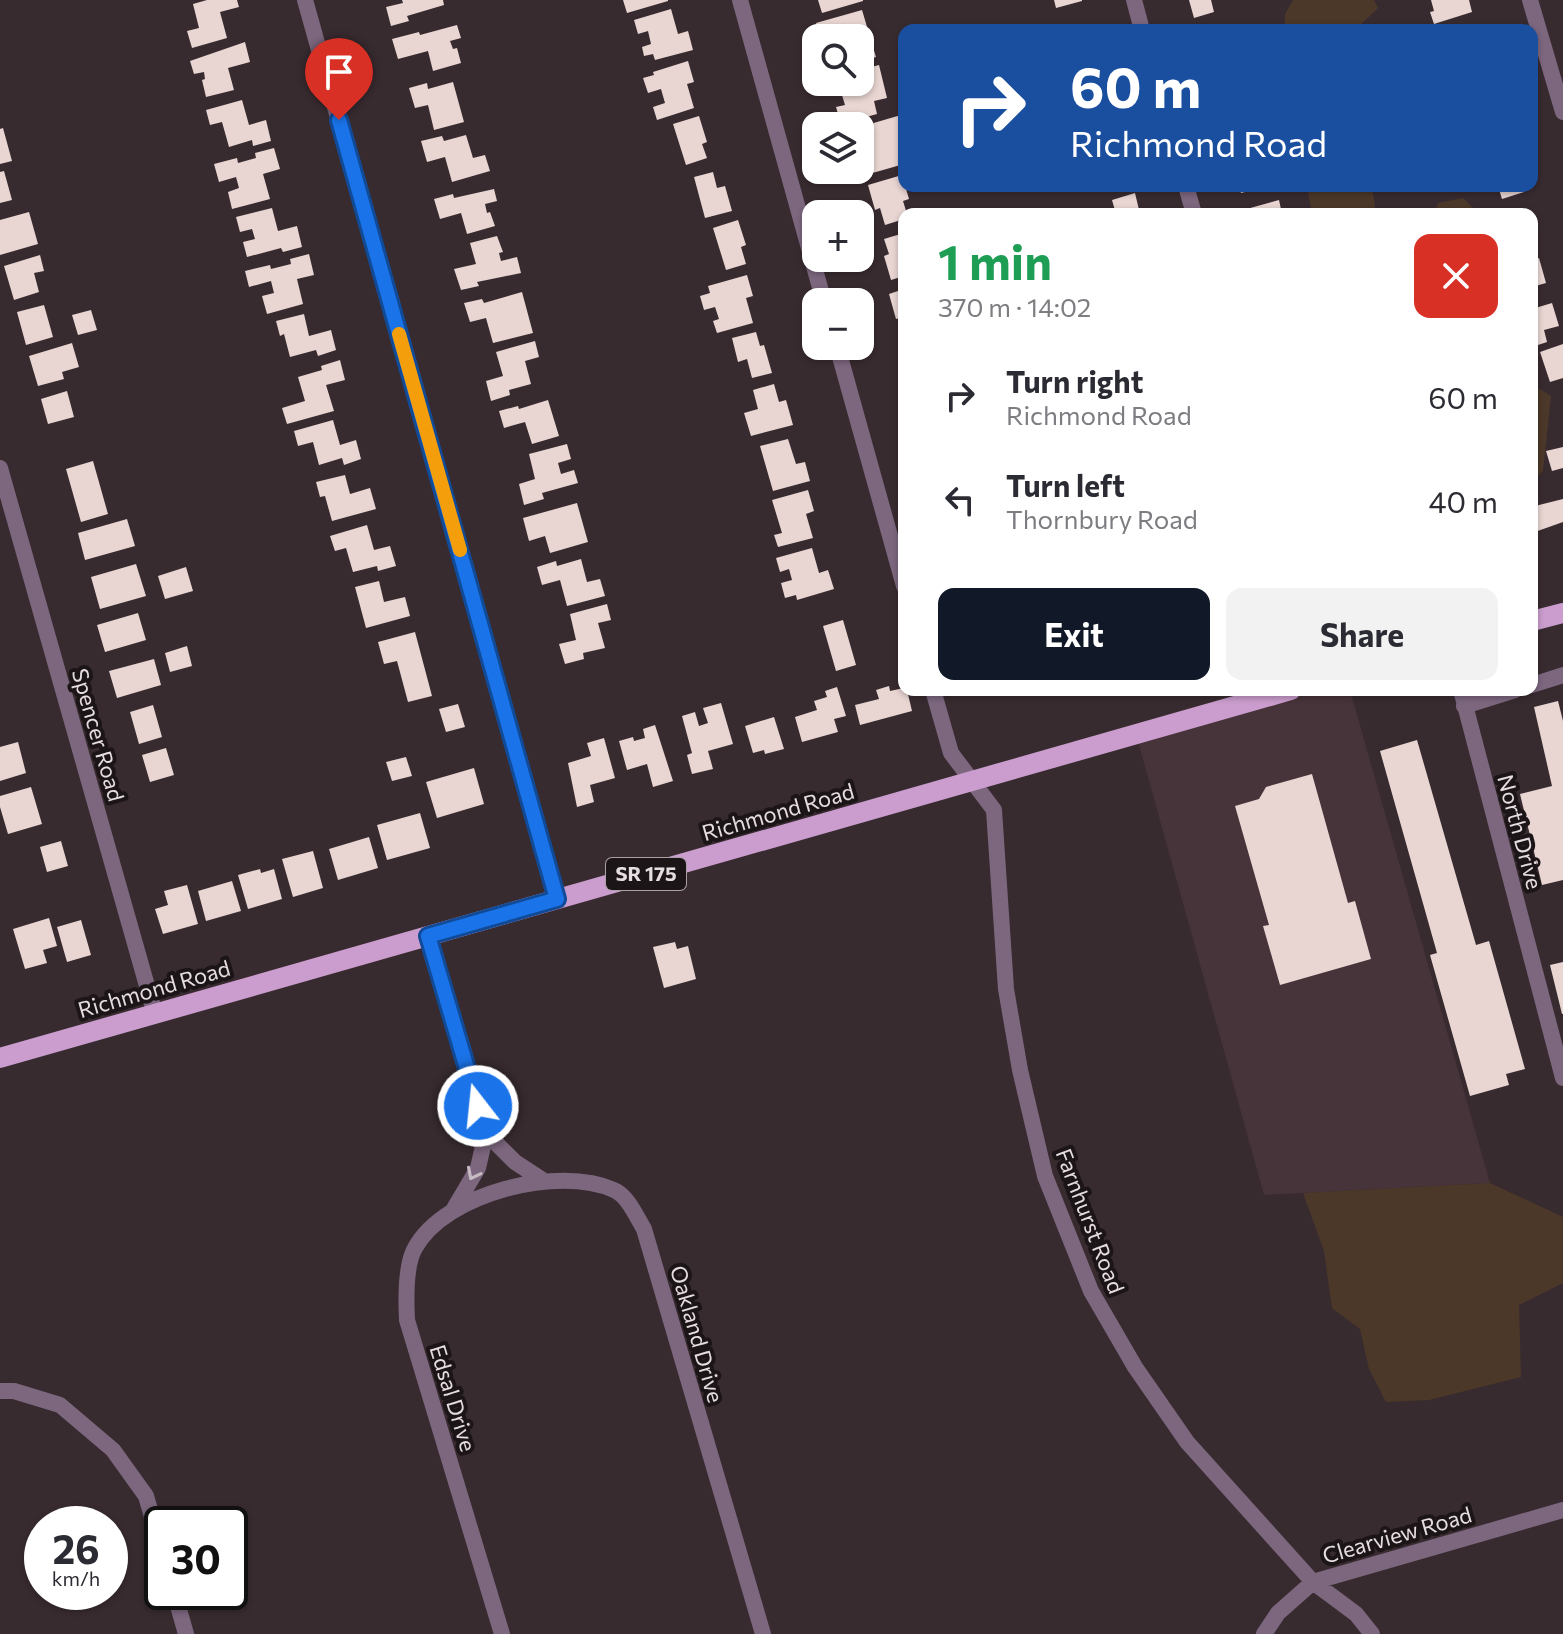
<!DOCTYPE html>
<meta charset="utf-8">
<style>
body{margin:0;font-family:Commissioner,sans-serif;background:#f2f2f3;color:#2b2b33;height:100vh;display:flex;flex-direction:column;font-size:30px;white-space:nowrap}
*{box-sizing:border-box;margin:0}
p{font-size:26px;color:#7c7c81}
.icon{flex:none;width:44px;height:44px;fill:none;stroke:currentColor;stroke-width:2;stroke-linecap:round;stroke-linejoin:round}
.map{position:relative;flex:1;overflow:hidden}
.side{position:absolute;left:898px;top:208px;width:640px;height:488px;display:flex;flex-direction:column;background:#fff;border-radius:16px;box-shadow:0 2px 6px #0004}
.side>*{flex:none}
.banner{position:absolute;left:898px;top:24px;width:640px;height:168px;border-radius:16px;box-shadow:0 2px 6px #0004;background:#1a4fa0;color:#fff;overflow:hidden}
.controls{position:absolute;left:802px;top:24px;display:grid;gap:16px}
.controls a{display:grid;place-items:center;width:72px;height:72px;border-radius:16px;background:#fff;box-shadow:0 2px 6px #0004;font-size:40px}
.speed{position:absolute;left:24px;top:1506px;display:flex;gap:16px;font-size:40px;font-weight:700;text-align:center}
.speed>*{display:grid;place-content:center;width:104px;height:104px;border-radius:50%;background:#fff;box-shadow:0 2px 6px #0004;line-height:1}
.speed small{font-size:20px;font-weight:400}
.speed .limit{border:4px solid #111;border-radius:12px;background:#fff;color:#111}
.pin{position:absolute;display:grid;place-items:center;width:68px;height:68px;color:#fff;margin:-82px -34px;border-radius:50% 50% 50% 0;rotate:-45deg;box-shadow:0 0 8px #0007}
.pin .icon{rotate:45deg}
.me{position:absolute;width:88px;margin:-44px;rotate:344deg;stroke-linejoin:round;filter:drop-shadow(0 0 6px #0008)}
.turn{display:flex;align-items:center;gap:28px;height:168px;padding:0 40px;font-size:36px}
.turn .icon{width:104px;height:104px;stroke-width:2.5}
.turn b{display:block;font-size:56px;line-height:68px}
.round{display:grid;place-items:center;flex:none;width:84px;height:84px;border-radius:16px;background:#f2f2f3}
.headline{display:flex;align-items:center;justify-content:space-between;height:136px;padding:0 40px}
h1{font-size:48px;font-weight:700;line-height:60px;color:#1e9e55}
.action{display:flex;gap:16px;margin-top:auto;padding:16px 40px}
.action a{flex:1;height:92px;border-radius:16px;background:#111827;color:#fff;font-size:32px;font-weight:700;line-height:92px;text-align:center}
.action a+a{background:#f2f2f3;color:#2b2b33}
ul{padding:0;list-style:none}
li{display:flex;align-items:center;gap:24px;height:104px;padding:0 40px}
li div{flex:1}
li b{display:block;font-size:30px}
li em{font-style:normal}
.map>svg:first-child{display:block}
.built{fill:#47333a}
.green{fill:#4c3829}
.building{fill:#e9d6d3}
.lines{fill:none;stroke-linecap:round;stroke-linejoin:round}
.street{stroke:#7d677f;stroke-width:16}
.primary{stroke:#cb9dce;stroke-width:20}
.oneway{stroke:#c6bac3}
.route-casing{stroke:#114b97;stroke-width:20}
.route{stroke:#1a73e8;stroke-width:14}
.slow{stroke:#f59e0b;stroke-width:14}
.labels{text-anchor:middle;stroke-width:8;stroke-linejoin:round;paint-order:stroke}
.shield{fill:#1c1517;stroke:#a9a1a4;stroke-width:2}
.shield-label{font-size:20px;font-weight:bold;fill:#e6dde0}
.street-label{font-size:22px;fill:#e6dde0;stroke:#1c1517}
</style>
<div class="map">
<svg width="1563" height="1634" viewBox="0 0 1563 1634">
<rect width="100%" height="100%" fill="#382b30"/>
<path class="built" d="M1291,690H1350L1490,1183L1264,1195L1136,734Z"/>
<path class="green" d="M1293,0H1374L1378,8L1355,30H1285V14Z
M1307,186H1372L1376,214H1312Z
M1463,198L1479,214H1434L1438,203Z
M1532,384L1551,396L1543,471L1532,483Z
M1490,1183L1563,1217V1283L1519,1305L1521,1377L1429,1400L1386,1402L1369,1369L1360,1329L1332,1308L1324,1251L1303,1193Z"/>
<path class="building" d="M207,0H237L239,7L220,12L227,38L192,48L187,31L199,28L193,4Z
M402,0H443L444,5L407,16L409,21L391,26L386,7L403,3Z
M623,0H668V1L627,13Z
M818,0H863V1L822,13Z
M1054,0H1082V1L1056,8Z
M1189,0H1211L1214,12L1194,18Z
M1431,0H1469L1472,12L1434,24L1430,12L1434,11Z
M671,9L678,34L688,31L693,50L655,60L653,54L644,56L642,47L651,44L648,31L638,34L634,20Z
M862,10L876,57L860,62V38H821L816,23Z
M457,25L461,38L450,41L453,49L457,48L461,63L433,71L428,51L398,59L392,39L419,32L420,35Z
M245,42L250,62L228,68L234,90L206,97L202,80L205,79L204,72L194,74L190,61Z
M688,61L694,82L687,84L694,108L657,120L653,107L665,103L661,89L648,93L643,78L654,75L653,72Z
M879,65L887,98L874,101L877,114L841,124L836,107L845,105L838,82H860V70Z
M453,82L464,122L434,130L428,105L415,108L409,88L427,83L428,89Z
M242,100L249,125L266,120L271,141L253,146L252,140L229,147L222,122L210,125L206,110Z
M901,115L904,126V149L902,150L904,164L869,174L860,150V127Z
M699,116L707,142L702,144L707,158L686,165L673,124Z
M3,128L12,161L0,164V129Z
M466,135L473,158L485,155L490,171L452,182L445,157L427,162L421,141L442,136L444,141Z
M274,148L280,169L263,174L270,199L232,209L228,192L239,188L236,177L219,182L214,164L237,158L238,163L256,158L255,153Z
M4,171L12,200L0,203V172Z
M713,172L717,188L725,186L732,211L705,218L694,177Z
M902,175L909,199L903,201L907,214H904V219L885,225L880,208L875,210L868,185Z
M1239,186H1265V187L1241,193Z
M1498,186H1522L1524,192L1502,199Z
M494,189L497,201L485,204L487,213L490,212L495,226L467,234L461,213L440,219L434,199L453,194L454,198Z
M1135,193L1140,214H1116L1112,200Z
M1279,200L1282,214H1244L1243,210Z
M272,208L278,231L297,226L302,247L283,252L281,248L247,257L243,242L255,239L252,229L240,232L236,217Z
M29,212L38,244L0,255V220Z
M738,220L746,245L741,247L746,264L726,270L713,228Z
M904,233V276L891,280L884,256L889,254L884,239Z
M497,236L503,252L499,253L501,261L517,257L521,273L477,282L479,286L461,290L454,269L476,264L470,243Z
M309,254L314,275L297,279L303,304L267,314L262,296L274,293L271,281L249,287L245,271L270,265L271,269L291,264L290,259Z
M40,255L44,271L34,273L39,292L14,300L4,266Z
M1539,258L1546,283L1532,287V260Z
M747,275L753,296L746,298L753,323L717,333L713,321L719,319L715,307L704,310L700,296L710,293L708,286Z
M904,289V317L896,319L889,294Z
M522,292L533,333L493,343L486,318L470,322L464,303L482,299L484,303Z
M1552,303L1559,326L1544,330L1547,342L1532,347V309Z
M44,305L53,337L26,345L17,312Z
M91,310L97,330L78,335L72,315Z
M304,314L309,336L331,330L336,350L318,356L316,350L290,357L284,334L280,336L276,321Z
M756,332L760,346L764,345L772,373L752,378L747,359L738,362L732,338Z
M535,341L539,357L525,361L531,384L509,390L510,395L491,401L486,381L503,376L496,352Z
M72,343L79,367L62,372L64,379L38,386L29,356Z
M1563,344V378L1550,382L1540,352Z
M340,360L345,380L326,385L334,411L287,424L282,408L305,401L298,377L322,370L321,366Z
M774,384L779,402L786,400L793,425L751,436L744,413L758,409L753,390Z
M67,391L74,417L48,424L41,399Z
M548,400L559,436L532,444L525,422L504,428L499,411L518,406L519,409Z
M333,420L340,445L356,440L361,459L344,465L342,458L319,465L313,442L298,446L294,431Z
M788,439L796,464L805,462L810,481L773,491L760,446Z
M567,444L571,459L558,463L561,474L574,470L578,483L542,493L544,499L524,505L519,484L535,479L529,454Z
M1563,447V468L1552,471L1546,451Z
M93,461L108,514L81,522L66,469Z
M345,475L350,494L370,488L376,509L332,521L325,496L320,497L316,482Z
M808,490L814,511L806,514L813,538L778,547L774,535L782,533L772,500Z
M1532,499L1535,506L1563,499V522L1532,533Z
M577,503L588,542L550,553L545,536L529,541L523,518Z
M127,519L135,546L85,560L78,533Z
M367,525L374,550L390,546L396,566L378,571L377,566L353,572L346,548L335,551L330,536Z
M812,548L819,573L828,570L834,589L797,600L796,595L785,598L781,583L792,580L789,569L780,572L776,558Z
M581,559L587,582L600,579L605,596L567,606L560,580L542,585L537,567L556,561L557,566Z
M136,564L146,596L100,609L91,577Z
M186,567L193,591L165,599L158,576Z
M379,581L384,602L405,597L410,616L366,628L355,587Z
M607,604L611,620L598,623L605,648L583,653L584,659L565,664L559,644L576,640L570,614Z
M138,613L146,640L105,652L97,625Z
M843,620L856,665L836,671L823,626Z
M415,632L432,696L408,702L397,661L384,664L378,642Z
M187,646L192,666L170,672L165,653Z
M154,659L161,685L117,698L109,671Z
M889,686L890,691L904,688L907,690L912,711L860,725L855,705L879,699L876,690Z
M837,687L846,716L834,719L838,732L802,742L795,717L817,710L814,701L827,697L825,691Z
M1558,701L1563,721V880L1542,885L1520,794L1552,786L1534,707Z
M721,703L733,744L708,751L713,769L692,774L687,755L692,753L682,716L695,712L699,726L708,723L703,708Z
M458,704L465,727L446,732L439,709Z
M153,705L162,737L139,744L130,712Z
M774,717L784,749L765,754L764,750L753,753L745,726Z
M655,725L673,781L653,787L647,764L627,770L619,741L633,737L634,741L645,738L643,729Z
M604,738L615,778L590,785L594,802L577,807L568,763L591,756L587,743Z
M1417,740L1476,945L1489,941L1525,1069L1506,1074L1509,1085L1470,1096L1430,955L1437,953L1380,751Z
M18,742L26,773L0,781V747Z
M166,748L174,775L150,782L142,755Z
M406,757L412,776L392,781L386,762Z
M474,768L484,804L437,818L426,782Z
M1312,774L1348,903L1355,901L1371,959L1280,985L1263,926L1269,925L1235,806L1259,799L1266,787Z
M31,787L42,824L8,834L0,807V796Z
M420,813L430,848L387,860L377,825Z
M369,837L378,868L338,880L329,849Z
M61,841L68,866L47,872L40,847Z
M313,851L323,888L293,897L282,859Z
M260,869L261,873L274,869L282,899L248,909L238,875Z
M232,881L241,911L206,921L198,891Z
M187,885L198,924L163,934L155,909L168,905L164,891Z
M49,918L57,946L43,950L47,963L25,969L13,929Z
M81,920L91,955L67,962L57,927Z
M675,942L677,949L688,946L696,979L664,988L653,947Z
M1563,962V1014H1562L1550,965Z"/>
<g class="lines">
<path class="street" d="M305,0L557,899
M740,0L824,302
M1134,0L1142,30
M1530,0L1563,112
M1186,186L1194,214
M837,346L904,586
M0,468L155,1014
M1532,685L1563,675
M933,690L951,753L994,810L1006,989L1020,1070L1045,1176L1091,1291L1135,1367L1187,1442L1313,1582L1356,1614L1372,1634
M1461,690L1563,1078
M1464,706L1515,690
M428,936L486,1133L515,1162L544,1181
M452,1212L478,1168L486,1133
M0,1391H14L60,1405L113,1450L146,1496L162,1551
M174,1592L186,1634
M502,1634L407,1320C406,1300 405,1265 415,1248C445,1193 559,1165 614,1190C628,1196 636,1216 644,1229L763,1634
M1264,1634L1278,1613L1313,1582L1563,1510"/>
<path class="primary" d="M1532,621L1563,613
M0,1058L1291,690"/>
</g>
<defs><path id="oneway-chevron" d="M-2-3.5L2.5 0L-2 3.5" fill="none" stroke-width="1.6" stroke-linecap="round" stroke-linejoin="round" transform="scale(2)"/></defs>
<use class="oneway" href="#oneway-chevron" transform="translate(473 1174) rotate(117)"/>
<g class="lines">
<defs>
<path id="route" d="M339,120L557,899L428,936L478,1106"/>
</defs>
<use href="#route" class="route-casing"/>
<use href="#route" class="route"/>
<path class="slow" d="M399,334L460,550"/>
</g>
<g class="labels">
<rect class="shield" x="606" y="858" width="80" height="32" rx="6"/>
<g class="shield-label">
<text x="646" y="881">SR 175</text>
</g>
<g class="street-label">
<text transform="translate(98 735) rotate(74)" y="8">Spencer Road</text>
<text transform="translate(778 812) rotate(-16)" y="8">Richmond Road</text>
<text transform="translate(1520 832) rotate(75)" y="8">North Drive</text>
<text transform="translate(154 989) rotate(-16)" y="8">Richmond Road</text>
<text transform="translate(1090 1221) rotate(69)" y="8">Farnhurst Road</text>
<text transform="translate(697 1334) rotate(74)" y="8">Oakland Drive</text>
<text transform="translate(453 1398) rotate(73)" y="8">Edsal Drive</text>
<text transform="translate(1397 1535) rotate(-16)" y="8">Clearview Road</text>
</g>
</g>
</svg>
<div class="controls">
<a><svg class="icon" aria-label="search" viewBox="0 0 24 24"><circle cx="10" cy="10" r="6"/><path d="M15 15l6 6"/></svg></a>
<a><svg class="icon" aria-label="layers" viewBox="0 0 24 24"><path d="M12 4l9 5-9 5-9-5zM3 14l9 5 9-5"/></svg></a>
<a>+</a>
<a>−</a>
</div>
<div class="speed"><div>26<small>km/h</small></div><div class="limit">30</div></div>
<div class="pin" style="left:339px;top:120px;background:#d93025"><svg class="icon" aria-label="arrive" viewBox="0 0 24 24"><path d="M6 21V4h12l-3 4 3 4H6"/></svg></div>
<svg class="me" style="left:478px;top:1106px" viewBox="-20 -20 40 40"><circle r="17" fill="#1a73e8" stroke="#fff" stroke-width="3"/><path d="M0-11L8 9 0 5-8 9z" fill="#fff"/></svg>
<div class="banner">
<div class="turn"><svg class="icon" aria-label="right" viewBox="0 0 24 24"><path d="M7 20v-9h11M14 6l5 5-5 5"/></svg><div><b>60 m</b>Richmond Road</div></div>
</div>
<section class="side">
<div class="headline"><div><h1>1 min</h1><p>370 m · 14:02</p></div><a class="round" style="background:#d93025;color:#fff"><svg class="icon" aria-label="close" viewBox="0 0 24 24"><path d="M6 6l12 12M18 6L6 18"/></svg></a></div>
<ul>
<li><svg class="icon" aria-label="right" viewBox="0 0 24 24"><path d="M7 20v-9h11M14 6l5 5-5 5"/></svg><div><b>Turn right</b><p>Richmond Road</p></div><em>60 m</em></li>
<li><svg class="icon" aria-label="left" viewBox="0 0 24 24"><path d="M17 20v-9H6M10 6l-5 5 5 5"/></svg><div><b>Turn left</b><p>Thornbury Road</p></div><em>40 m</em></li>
</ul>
<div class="action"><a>Exit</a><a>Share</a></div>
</section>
</div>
